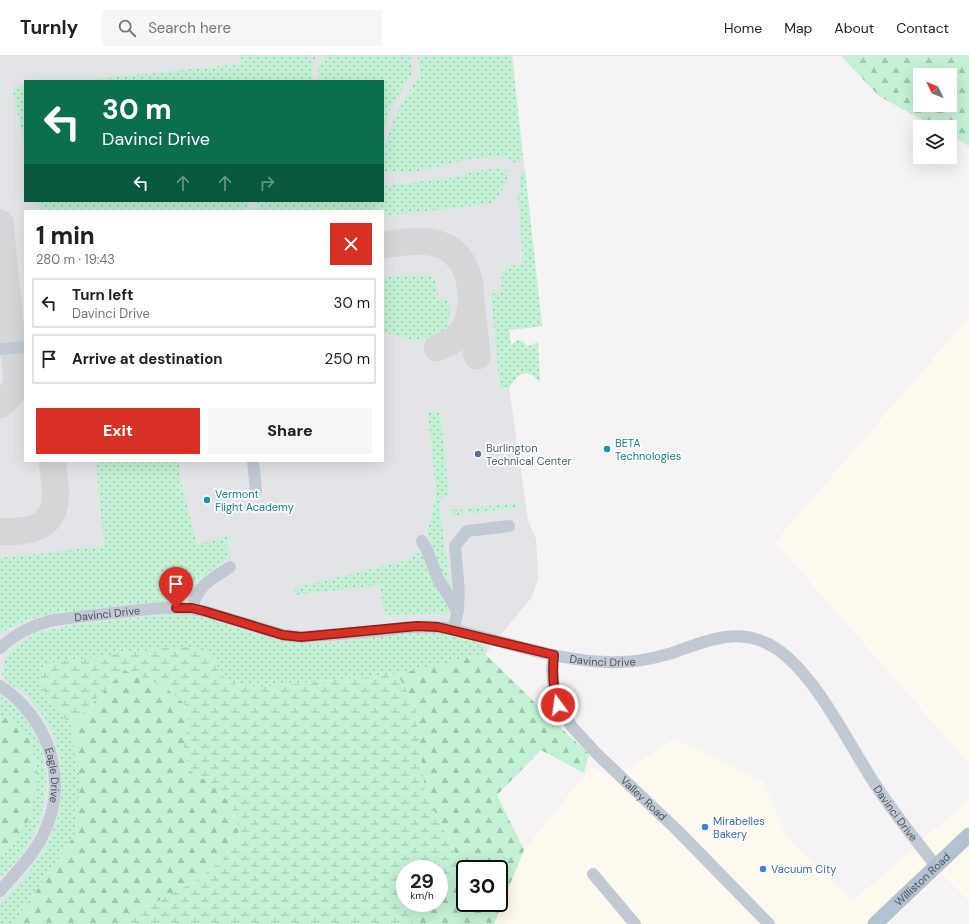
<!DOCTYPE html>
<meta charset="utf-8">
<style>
body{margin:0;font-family:"DM Sans",sans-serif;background:#f6f6f6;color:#202124;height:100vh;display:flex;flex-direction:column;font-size:15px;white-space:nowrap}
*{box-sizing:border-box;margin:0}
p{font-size:13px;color:#757577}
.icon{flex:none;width:22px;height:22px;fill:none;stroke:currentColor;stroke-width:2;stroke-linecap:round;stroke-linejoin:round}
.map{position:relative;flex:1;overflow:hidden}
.drawer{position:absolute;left:24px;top:154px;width:360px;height:252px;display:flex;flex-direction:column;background:#fff;border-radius:0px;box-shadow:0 4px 16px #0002}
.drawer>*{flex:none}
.top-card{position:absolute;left:24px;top:24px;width:360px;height:122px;border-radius:0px;box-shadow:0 4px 16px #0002;background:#0b6e4f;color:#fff;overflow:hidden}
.needle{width:26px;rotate:313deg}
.tools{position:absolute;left:913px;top:12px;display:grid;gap:8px}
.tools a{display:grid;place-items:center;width:44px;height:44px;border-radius:0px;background:#fff;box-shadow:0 4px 16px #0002;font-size:20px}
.speed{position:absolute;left:396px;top:804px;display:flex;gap:8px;font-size:20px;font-weight:700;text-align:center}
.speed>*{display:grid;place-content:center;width:52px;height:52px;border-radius:50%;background:#fff;box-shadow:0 4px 16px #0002;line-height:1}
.speed small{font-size:10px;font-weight:400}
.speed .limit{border:2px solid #111;border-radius:6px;background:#fff;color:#111}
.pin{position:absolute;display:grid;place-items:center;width:34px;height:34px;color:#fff;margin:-41px -17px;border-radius:50% 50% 50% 0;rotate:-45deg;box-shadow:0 0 4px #0007}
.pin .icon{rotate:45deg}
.me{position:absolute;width:44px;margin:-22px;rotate:346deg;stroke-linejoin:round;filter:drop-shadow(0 0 3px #0008)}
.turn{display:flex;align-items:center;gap:14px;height:84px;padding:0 12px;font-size:18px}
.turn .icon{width:52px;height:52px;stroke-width:2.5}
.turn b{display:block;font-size:28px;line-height:34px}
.lanes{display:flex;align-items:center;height:38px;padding:0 12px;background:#0003;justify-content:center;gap:20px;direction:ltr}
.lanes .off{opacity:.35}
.round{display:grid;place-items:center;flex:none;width:42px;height:42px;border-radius:0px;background:#f6f6f6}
.overview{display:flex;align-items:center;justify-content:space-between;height:68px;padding:0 12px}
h1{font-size:24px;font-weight:800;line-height:30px}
.button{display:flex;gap:8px;margin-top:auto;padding:8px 12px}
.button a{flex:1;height:46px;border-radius:0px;background:#d93025;color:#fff;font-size:16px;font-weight:800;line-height:46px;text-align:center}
.button a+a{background:#f6f6f6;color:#202124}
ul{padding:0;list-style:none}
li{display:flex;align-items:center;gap:12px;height:50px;margin:0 8px 6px;padding:0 4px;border:2px solid #e0e0e0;border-radius:0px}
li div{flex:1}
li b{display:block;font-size:15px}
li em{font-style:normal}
header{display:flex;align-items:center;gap:24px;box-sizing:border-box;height:56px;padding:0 20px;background:#fff;border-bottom:1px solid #e0e0e0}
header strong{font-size:19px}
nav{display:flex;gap:22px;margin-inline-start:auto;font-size:14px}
.search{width:280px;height:36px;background:#f6f6f6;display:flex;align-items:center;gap:10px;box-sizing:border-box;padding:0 14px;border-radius:0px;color:#757577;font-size:15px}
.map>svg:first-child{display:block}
.commercial{fill:#fdf9ef}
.airport{fill:#e2e4e7;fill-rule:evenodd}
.green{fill:url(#green-dots)}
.forest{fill:url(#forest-firs);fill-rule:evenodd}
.wetland{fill:url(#wetland-marsh)}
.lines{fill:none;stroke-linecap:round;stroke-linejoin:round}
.taxiway{stroke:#d5d6d8;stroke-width:27}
.minor{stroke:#c1cad2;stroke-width:12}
.major{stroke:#b3c2d1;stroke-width:15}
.route-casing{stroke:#8d1f18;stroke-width:10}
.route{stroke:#d93025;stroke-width:7}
.culture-dot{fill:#0f9aa8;stroke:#fff;stroke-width:1.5}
.service-dot{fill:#5c6f8a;stroke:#fff;stroke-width:1.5}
.shop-dot{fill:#3f7fe0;stroke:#fff;stroke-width:1.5}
.labels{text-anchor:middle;stroke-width:3.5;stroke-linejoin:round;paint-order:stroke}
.culture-label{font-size:11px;fill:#0d838f;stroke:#fff;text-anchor:start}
.service-label{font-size:11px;fill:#4e5e75;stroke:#fff;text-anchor:start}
.street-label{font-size:11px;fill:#4a5661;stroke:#fff}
.shop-label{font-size:11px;fill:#366cbe;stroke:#fff;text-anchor:start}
</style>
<header>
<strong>Turnly</strong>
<div class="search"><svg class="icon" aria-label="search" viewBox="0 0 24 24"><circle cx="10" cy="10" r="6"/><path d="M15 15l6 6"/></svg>Search here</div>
<nav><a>Home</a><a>Map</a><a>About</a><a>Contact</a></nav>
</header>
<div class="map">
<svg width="969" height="868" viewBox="0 0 969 868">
<defs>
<pattern id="green-dots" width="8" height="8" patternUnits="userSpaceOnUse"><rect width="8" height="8" fill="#c3f1d5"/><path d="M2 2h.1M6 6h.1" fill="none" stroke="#a0c6b0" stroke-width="1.8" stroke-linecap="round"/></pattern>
<pattern id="forest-firs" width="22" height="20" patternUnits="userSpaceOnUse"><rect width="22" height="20" fill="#c3f1d5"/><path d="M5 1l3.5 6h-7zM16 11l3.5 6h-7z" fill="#a0c6b0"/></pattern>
<pattern id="wetland-marsh" width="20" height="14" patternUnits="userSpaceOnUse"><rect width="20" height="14" fill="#c3f1d5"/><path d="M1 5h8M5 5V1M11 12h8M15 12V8" fill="none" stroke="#a0c6b0"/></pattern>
</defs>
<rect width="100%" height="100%" fill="#f5f3f3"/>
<path class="commercial" d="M969,261V708L775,486Z
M674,683L762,724L787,781L853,845L969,743V845L942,818L889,868H415L465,847H499V813H496L524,794L592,710L612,723Z"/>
<path class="airport" d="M0,0H512L542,270L509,274L514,320L509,331L528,465L536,483L538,523L532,541L485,598L397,618L215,605L124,614L71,670L80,723L76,777L0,868ZM25,25H383V145H25ZM25,155H383V405H25Z"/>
<path class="green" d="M241,0H316L312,10L313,25H77L241,8Z
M324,0H410L412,11L411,19L389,55L383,73V25H319L318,15Z
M418,0H512L523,104L515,107L503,101H490L466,104L414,116H385C380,92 392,66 403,45C408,36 416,28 419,18C421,14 418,5 418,0Z
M25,30V87L12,32Z
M499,112L508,115C508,129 500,139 490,148L383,160V155H258L257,145H383V130L450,122L487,113Z
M525,115L542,270L509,274L511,290C518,281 520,283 528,290L538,286L540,327L534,320L527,317L519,319L509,331L500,332L491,238L502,236C501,225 500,219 507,210L523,208L518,140L522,116Z
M38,145H248L249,155H41Z
M416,219H430L435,223L439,244L449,243C451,259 451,267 441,280L412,284L383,276V221Z
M428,356H440L449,440L440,442L441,462L451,537L441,520L427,474L430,468L436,437Z
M96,405H179L180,423L197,488L233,479L226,490L232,500L211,514L194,527L188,541L184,545L155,546L48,558L23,566L0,577V502L104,490Z
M517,447L519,451L468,458L467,452Z
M462,453L463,459L451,460V454Z
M416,496L424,500C432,522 439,538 452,557L384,559L380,529L295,539L294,532L412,503Z
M181,558C222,562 258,584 299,587C338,589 378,578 417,576C440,575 462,582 483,588L485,598L397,618L261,631L236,629L221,620L215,605L38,626L55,651L71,670L80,723L76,777L40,830L12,868H0V849L28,817L48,788L58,762L62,734L61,706L54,681L44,661L27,640L5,624L2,618L3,609L7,600L13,592L35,578L71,569L161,559Z
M0,640C6,645 14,649 19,655C54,693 53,747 28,789C21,801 9,812 0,822V802L14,788L10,658L0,667Z"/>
<path class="forest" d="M841,0H969V90L950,79V71H935L879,40ZM920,19H950V49H920Z
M485,598L559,670L589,698L584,717L541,694L497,739L524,794L494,868H412L418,855L426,847H439V833L462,810L425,737L415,649L397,618ZM465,813H499V847H465Z
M124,614L166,632L185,648L188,668L184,690L189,714L210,727L231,748L240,782L222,804L197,824L116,868H12L40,830L76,777L80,723L71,670Z
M9,658L31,682L38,723L30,761L14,788L0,802V667Z"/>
<path class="wetland" d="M173,591H202L215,605L222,620L236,629L261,631L397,618L415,649L425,737L462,810L439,833V813H405V847H426L418,855L412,868H116L197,824L222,804L240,782L231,748L210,727L189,714L184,690L188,668L185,648L166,632L124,614L71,670L55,651L38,626L47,607Z"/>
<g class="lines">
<path class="taxiway" d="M0,167L12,285L17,316L16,329L10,340L0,349
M383,189C400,187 421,182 438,188C445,190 453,195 458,201C474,219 476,260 460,278C453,286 446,288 437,292
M472,251L477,300
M0,476C10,475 21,476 31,473C64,464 55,430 52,405"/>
<g class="minor">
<path d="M0,293L25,291"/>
<path d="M253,405L256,435"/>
<path d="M422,485L427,494L438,523L458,555"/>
<path d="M192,553C197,529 212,523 230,511"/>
<path d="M453,573C463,545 457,520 455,490L467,475L509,470"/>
<path id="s1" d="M0,592C15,578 30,571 49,565C73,561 98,559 122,556C150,553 177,549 204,555L283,579L301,581C329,579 357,577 384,574C402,572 420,569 437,571C451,572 465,576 478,580C524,591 572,608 620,606C637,606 655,602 672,597C708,584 741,569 777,593C816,620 847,685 873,725C892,755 914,782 936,810"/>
<path id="s2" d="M554,599L552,612L554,636L558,649L572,671L597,698L678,775L769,868"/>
<path id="s3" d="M0,630C48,661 70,724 44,777C34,799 16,816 0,835"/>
<path d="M593,818L635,868"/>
</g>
<path class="major" id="s4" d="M875,868L969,779"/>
</g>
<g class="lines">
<defs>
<path id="route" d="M176,552H192L204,555L283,579L301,581L417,570L438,571L554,599C552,617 553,632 558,649"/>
</defs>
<use href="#route" class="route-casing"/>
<use href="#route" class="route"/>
</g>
<g class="culture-dot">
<circle cx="607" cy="393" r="4"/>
<circle cx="207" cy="444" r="4"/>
</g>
<circle class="service-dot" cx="478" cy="398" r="4"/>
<g class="shop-dot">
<circle cx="705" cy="771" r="4"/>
<circle cx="763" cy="813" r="4"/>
</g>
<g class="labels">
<g class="culture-label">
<text x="615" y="391">BETA<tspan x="615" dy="13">Technologies</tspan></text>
<text x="215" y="442">Vermont<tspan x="215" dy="13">Flight Academy</tspan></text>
</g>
<g class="service-label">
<text x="486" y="396">Burlington<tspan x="486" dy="13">Technical Center</tspan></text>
</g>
<g class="street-label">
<text dy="4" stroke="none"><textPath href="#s1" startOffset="115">Davinci Drive</textPath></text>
<text dy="4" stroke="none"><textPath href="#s1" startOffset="619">Davinci Drive</textPath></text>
<text dy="4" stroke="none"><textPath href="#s3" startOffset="108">Eagle Drive</textPath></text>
<text dy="4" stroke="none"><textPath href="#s2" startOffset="178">Valley Road</textPath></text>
<text dy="4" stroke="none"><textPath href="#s1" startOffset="1003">Davinci Drive</textPath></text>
<text dy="4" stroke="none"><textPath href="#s4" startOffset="65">Williston Road</textPath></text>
</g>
<g class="shop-label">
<text x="713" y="769">Mirabelles<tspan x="713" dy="13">Bakery</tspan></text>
<text x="771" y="817">Vacuum City</text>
</g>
</g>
</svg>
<div class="tools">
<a><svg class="needle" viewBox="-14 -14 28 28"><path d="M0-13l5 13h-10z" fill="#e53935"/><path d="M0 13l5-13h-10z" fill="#757577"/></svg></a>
<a><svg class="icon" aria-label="layers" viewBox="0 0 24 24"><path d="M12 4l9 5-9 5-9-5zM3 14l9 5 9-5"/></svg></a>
</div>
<div class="speed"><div>29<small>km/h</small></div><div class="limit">30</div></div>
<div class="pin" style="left:176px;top:552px;background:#d93025"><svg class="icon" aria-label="arrive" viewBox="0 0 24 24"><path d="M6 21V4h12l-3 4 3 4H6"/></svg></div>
<svg class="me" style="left:558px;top:649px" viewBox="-20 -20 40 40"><circle r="17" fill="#d93025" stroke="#fff" stroke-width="3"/><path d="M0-11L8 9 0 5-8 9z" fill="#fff"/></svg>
<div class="top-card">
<div class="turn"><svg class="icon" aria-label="left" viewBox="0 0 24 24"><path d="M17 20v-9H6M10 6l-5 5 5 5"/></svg><div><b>30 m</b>Davinci Drive</div></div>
<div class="lanes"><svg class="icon" aria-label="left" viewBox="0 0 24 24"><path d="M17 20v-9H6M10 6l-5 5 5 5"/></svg><svg class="icon off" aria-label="ahead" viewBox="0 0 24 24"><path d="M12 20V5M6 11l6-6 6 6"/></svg><svg class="icon off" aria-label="ahead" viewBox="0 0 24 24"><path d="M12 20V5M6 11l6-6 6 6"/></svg><svg class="icon off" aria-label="right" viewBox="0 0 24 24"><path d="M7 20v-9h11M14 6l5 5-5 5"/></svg></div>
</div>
<section class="drawer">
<div class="overview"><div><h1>1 min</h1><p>280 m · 19:43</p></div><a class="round" style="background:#d93025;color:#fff"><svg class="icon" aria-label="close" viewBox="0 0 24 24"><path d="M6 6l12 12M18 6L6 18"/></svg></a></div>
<ul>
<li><svg class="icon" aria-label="left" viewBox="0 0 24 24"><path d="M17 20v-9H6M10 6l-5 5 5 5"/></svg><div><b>Turn left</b><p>Davinci Drive</p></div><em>30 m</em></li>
<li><svg class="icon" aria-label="arrive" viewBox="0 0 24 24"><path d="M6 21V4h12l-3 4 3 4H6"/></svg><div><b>Arrive at destination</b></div><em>250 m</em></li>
</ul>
<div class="button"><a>Exit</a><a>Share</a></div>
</section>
</div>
